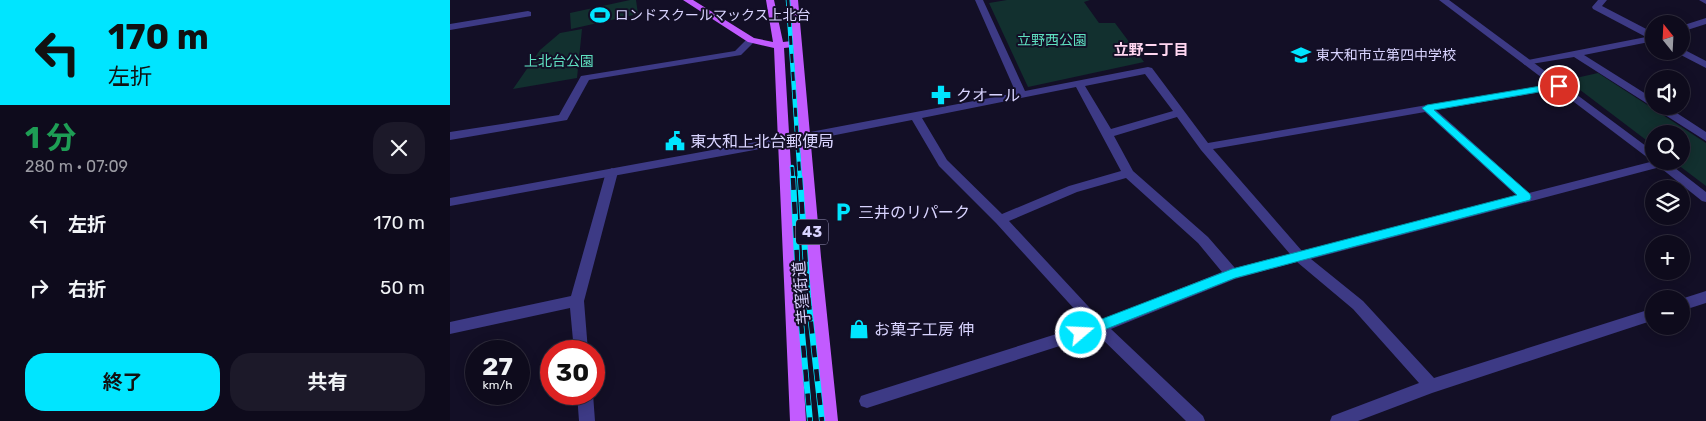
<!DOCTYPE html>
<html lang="ja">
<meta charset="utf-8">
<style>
body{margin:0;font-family:Rubik,"Noto Sans JP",sans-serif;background:#1c1929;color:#f1f3f6;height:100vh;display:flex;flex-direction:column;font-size:19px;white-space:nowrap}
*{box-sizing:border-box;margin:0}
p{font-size:16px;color:#9b9ba3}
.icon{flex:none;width:28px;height:28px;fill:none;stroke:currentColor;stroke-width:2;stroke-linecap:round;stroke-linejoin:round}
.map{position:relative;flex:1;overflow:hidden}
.side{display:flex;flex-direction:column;background:#0e0b1c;width:450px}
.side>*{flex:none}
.hud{background:#00e5ff;color:#111;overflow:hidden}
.needle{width:32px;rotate:342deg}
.buttons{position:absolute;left:1195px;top:15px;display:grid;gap:10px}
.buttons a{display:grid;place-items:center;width:45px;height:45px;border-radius:50%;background:#0e0b1c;box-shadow:0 2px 12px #0003,0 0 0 1px #2e2b3b;font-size:25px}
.speed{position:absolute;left:15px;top:340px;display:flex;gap:10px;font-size:25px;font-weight:700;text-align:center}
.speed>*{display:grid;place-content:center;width:65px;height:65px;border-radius:50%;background:#0e0b1c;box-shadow:0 2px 12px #0003,0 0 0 1px #2e2b3b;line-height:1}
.speed small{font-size:12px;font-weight:400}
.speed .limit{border:8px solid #d22;background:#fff;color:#111}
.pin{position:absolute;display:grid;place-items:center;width:42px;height:42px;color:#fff;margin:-21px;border:2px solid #fff;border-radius:50%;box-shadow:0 1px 5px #0007}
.me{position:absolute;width:55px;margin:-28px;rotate:71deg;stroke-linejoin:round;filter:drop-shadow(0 0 4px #0008)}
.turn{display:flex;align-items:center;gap:18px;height:105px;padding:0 25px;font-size:22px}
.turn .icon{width:65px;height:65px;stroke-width:2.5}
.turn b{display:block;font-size:35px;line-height:42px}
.round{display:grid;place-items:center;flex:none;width:52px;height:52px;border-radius:20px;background:#1c1929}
.summary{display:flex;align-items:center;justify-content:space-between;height:85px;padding:0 25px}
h1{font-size:30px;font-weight:700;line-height:38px;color:#1e9e55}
.button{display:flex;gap:10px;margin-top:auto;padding:10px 25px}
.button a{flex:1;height:58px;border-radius:20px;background:#00e5ff;color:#111;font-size:20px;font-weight:700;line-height:58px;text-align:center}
.button a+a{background:#1c1929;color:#f1f3f6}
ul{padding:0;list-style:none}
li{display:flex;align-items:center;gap:15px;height:65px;padding:0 25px}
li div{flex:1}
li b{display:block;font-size:19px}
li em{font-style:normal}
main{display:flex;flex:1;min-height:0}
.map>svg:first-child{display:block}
.green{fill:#12302f}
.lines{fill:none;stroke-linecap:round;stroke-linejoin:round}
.minor{fill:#3d3a85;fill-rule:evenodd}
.tertiary{fill:#3d3a85;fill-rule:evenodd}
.primary{fill:#c25bff;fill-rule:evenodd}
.rail-far1-casing{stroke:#00e5ff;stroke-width:4.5}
.rail-casing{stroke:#00e5ff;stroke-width:6}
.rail-far1{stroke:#130f26;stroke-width:3;stroke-dasharray:9;stroke-linecap:butt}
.rail{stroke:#130f26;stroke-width:4.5;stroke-dasharray:12;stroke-linecap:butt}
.route{fill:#00e5ff;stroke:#0095a6}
.labels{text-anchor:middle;stroke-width:4;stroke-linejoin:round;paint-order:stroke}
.far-poi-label{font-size:14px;fill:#d9d4ff;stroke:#130f26;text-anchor:start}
.far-park-label{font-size:14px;fill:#5fe0c0;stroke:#130f26}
.far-neighbourhood-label{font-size:15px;font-weight:bold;fill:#ffd6f0;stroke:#130f26}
.shield{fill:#130f26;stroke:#9e99be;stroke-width:1}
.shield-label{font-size:15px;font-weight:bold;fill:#d9d4ff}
.poi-label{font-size:16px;fill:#d9d4ff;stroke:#130f26;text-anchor:start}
.street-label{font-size:16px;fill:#d9d4ff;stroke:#130f26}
</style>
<main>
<section class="side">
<div class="hud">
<div class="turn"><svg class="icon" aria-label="left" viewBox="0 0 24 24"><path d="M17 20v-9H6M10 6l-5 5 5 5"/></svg><div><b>170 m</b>左折</div></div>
</div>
<div class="summary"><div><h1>1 分</h1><p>280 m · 07:09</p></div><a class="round"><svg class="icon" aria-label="close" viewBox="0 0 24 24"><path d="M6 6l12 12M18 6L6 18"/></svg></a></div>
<ul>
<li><svg class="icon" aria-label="left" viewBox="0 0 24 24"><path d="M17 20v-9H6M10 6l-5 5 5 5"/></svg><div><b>左折</b></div><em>170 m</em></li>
<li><svg class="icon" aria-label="right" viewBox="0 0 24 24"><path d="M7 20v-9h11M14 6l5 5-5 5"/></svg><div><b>右折</b></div><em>50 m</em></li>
</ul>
<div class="button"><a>終了</a><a>共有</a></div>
</section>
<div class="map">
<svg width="1256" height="421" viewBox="0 0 1256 421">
<rect width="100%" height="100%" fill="#130f26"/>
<path class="green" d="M180,0H186L188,14L121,29L120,13Z
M557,0H640L634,2L649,23H665L694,62L578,87L539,3Z
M132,29L127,78L63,89L90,50L110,33Z
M1148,73L1256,143V186L1223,161H1231V134H1204V146L1117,80Z"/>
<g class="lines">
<path class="minor" d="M525,0H533L575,91L698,67L702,68L758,143L977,105L1113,84L1114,86L1113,88L1109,89L986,110L1079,193L1204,161H1215L1214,166L861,259L913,301L984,378L1204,308V320L982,393L908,421H880L882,416L969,383L903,309L847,262L785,279L661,329L753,416L755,421H736L647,334L417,408L411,406L409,401L411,396L417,394L638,324L546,223L489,166L462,120L355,141L349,137L355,133L566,93ZM695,74L723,111L661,129L635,86ZM626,87L671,171L619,186L552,214L497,160L472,118ZM975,112L1067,196L852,251L763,149ZM727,117L751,150L840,254L785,268L758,237L683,171L664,136ZM676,178L748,243L772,272L651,320L559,221L627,192Z
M1148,0H1157L1152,6L1204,33V41L1134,55L1204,99V106H1216L1256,132V141L1124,57L1075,65L1073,63L1078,60L1196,37L1143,9L1142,7Z
M78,11L81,12V16L0,30V24Z
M1256,18V24L1231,32V26Z
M301,37L306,40L291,55L139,80L117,120L0,140V132L109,115L131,76L285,51L298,38Z
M1231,48L1256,61V68L1227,53L1225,51H1231Z
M162,168L168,172L134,301L138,351H124L120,308L0,334V322L121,296L156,172Z
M1256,291V303L1231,311V299Z
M127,394H143L145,421H129Z"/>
<path class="tertiary" d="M989,0H999L1204,152V161H1216L1256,192V202L1252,201L1202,161Z
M1249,0H1256V4Z
M355,133L361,137L359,140L0,206V198Z"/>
<path class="primary" d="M233,0H243L304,38L323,42L316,0H324L333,42L342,41L340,0H348L371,257L388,421H372L357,257L343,47L334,48L356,421H340L324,48L298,42Z"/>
<defs>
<path id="rail-far1" d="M338,0L350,179
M342,167L343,179"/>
<path id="rail" d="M343,178L349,299L360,421
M350,178L358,296L372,421"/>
</defs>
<use href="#rail-far1" class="rail-far1-casing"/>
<use href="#rail" class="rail-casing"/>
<use href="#rail-far1" class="rail-far1"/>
<use href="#rail" class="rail"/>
</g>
<path class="route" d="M1109,83L1112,84V88L984,110L1080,194L1081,197L1080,200L785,278L636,337L631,339L626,337L624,333L626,329L782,269L1067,195L972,108L977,105Z"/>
<defs>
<symbol id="stadium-bare" viewBox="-9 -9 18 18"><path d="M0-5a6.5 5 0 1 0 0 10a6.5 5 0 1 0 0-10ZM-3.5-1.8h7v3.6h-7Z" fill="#00e5ff" stroke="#130f26" stroke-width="2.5" paint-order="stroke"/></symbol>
<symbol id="school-bare" viewBox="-9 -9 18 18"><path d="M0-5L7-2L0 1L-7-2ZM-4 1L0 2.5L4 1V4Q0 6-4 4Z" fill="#00e5ff" stroke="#130f26" stroke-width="2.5" paint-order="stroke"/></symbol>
<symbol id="pharmacy-bare" viewBox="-9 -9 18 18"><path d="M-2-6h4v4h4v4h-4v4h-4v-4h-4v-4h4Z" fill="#00e5ff" stroke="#130f26" stroke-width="2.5" paint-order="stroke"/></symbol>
<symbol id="civic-bare" viewBox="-9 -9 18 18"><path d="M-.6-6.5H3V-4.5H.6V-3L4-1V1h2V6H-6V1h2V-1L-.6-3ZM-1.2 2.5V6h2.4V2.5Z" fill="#00e5ff" stroke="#130f26" stroke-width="2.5" paint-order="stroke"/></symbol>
<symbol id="parking-bare" viewBox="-9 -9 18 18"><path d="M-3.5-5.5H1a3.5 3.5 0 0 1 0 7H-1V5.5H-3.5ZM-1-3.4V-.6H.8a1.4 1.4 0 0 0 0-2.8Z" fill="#00e5ff" stroke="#130f26" stroke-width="2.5" paint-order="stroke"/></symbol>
<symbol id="shop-bare" viewBox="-9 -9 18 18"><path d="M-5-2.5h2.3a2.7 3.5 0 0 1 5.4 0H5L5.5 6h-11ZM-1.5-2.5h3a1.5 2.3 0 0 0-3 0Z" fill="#00e5ff" stroke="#130f26" stroke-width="2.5" paint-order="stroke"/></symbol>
</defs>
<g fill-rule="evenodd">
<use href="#stadium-bare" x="136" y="1" width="28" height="28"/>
<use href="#school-bare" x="837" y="41" width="28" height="28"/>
<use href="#pharmacy-bare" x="477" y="81" width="28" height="28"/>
<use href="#civic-bare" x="211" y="127" width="28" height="28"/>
<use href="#parking-bare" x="379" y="198" width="28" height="28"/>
<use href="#shop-bare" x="395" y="315" width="28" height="28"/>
</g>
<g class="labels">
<g class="far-poi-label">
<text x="165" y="20">ロンドスクールマックス上北台</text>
<text x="866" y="60">東大和市立第四中学校</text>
</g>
<g class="far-park-label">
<text x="602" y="45">立野西公園</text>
<text x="109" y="66">上北台公園</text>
</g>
<g class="far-neighbourhood-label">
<text x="701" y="55">立野二丁目</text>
</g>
<rect class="shield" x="346" y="219.5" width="32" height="25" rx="4"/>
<g class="shield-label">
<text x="362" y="237">43</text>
</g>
<g class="poi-label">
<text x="506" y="101">クオール</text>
<text x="240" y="147">東大和上北台郵便局</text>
<text x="408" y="218">三井のリパーク</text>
<text x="424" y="335">お菓子工房 伸</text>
</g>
<g class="street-label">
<text transform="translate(351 293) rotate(-95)" y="6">芋窪街道</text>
</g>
</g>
</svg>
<div class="buttons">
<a><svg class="needle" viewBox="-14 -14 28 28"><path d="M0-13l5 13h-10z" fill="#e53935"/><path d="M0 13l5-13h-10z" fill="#9b9ba3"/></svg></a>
<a><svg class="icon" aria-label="sound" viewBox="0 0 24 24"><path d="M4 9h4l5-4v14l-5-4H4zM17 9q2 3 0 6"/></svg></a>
<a><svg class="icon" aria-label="search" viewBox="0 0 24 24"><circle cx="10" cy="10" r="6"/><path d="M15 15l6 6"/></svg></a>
<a><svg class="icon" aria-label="layers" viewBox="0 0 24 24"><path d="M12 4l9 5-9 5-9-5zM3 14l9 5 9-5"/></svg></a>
<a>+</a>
<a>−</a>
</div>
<div class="speed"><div>27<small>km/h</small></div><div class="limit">30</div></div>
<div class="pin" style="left:1109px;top:86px;background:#d93025"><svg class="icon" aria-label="arrive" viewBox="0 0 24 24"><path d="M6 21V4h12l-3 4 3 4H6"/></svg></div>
<svg class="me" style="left:631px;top:333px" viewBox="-20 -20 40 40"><circle r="17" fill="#00e5ff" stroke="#fff" stroke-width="3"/><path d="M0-11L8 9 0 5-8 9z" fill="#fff"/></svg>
</div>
</main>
